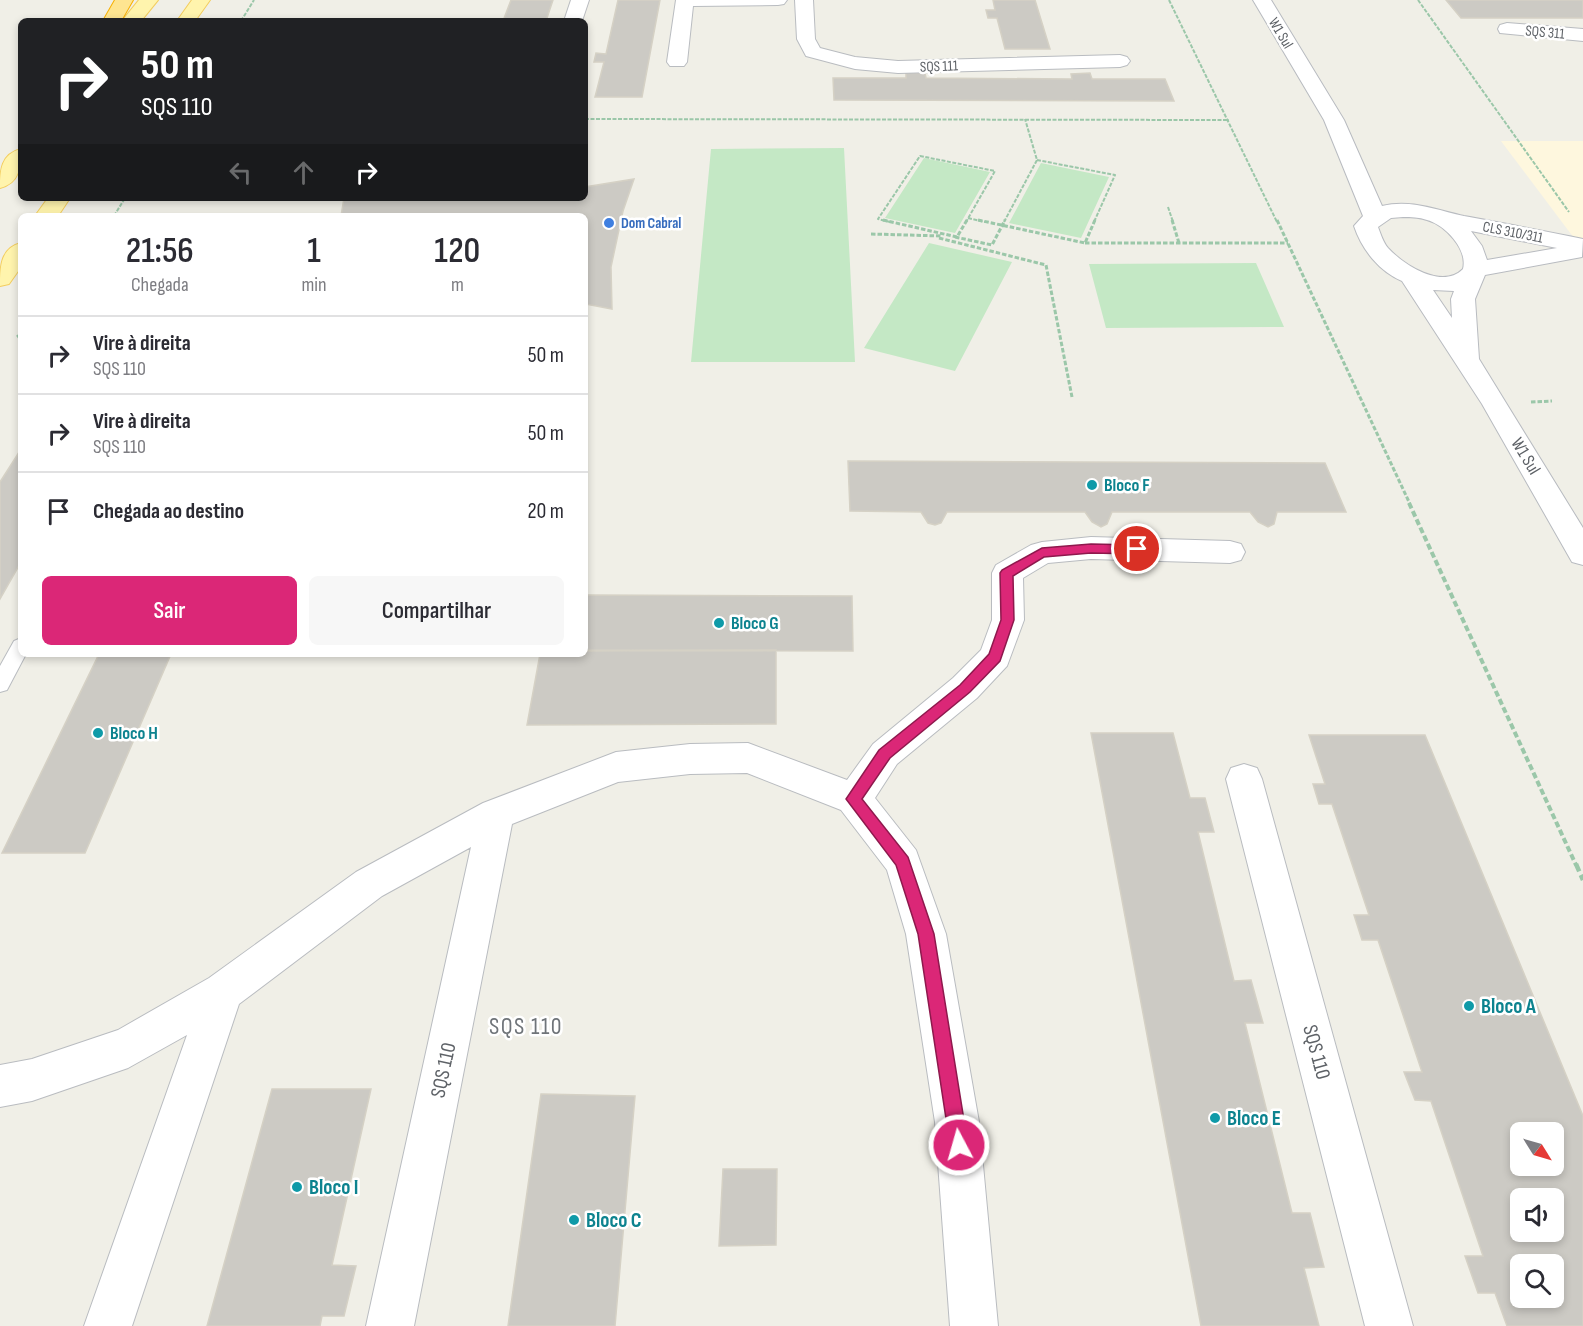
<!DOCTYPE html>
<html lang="pt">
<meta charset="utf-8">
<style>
body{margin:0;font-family:"Sofia Sans Condensed",sans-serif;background:#f7f7f7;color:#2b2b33;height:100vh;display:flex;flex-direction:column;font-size:22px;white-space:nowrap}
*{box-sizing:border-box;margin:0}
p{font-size:20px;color:#7c7c81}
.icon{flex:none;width:33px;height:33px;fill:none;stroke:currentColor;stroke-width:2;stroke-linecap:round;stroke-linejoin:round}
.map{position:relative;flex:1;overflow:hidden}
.panel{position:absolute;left:18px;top:213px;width:570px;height:444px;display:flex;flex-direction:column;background:#fff;border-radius:9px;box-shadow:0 3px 9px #0003}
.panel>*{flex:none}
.top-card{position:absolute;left:18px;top:18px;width:570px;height:183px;border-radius:9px;box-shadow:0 3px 9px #0003;background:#202124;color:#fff;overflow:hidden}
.needle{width:39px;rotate:127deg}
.tools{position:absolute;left:1510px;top:1122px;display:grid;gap:12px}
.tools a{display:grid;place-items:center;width:54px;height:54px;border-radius:9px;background:#fff;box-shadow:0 3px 9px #0003;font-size:30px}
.pin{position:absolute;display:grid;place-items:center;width:51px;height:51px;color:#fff;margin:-26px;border:3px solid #fff;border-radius:50%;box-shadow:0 2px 6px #0007}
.me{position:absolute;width:66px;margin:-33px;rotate:354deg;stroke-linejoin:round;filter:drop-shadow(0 0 4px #0008)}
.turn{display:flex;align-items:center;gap:21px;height:126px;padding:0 24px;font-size:27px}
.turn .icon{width:78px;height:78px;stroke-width:2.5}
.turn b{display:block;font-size:42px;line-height:51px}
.lanes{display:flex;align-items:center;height:57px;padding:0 24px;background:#0003;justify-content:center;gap:30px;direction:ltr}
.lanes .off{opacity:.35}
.eta{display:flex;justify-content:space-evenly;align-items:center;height:102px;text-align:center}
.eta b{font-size:36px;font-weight:600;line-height:42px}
.action{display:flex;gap:12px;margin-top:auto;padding:12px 24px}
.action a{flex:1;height:69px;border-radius:9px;background:#db2777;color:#fff;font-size:24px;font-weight:600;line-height:69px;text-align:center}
.action a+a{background:#f7f7f7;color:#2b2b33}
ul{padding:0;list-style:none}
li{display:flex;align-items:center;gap:18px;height:78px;padding:0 24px;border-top:2px solid #e1e1e2}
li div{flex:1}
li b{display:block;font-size:22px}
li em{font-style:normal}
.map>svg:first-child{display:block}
.commercial{fill:#fef7de}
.green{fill:#c4e8c5}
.building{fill:#cccac4;stroke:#d5d1c5;stroke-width:1.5;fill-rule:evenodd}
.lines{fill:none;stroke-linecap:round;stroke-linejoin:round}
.lane-casing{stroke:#b9bcc0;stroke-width:2}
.street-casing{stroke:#b9bcc0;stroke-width:2}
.secondary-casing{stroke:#b8bbc0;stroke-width:2}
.primary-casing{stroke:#f3cd5e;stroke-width:2}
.highway-casing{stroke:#f7b000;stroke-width:2}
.path-far3{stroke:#9bc7a9;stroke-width:2;stroke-dasharray:4 1.5;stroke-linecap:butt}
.path-far2{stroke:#9bc7a9;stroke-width:3;stroke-dasharray:4.5 2;stroke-linecap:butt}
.path-far1{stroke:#9bc7a9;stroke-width:4;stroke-dasharray:6 3;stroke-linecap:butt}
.path{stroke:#9bc7a9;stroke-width:4.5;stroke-dasharray:8 4;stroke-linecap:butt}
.lane{fill:#fff;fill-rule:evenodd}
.street{fill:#fff;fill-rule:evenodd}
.secondary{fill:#fff;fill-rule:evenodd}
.primary{fill:#fff4ad;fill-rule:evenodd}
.highway{fill:#fee591;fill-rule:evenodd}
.route{fill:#db2777;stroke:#8e194d;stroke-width:1.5}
.shop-dot{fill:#3f7fe0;stroke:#fff;stroke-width:2}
.culture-dot{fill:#0f9aa8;stroke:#fff;stroke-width:2}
.labels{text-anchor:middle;stroke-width:5;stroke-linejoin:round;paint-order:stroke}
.far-street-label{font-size:15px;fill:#5e6267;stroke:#fff}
.far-shop-label{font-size:15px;font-weight:bold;fill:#366cbe;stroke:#fff;text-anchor:start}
.street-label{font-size:18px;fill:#5e6267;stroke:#fff}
.culture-label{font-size:18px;font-weight:bold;fill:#0d838f;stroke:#fff;text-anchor:start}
.near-culture-label{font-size:21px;font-weight:bold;fill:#0d838f;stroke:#fff;text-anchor:start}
.near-street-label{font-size:21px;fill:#5e6267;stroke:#fff}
.near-neighbourhood-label{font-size:24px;letter-spacing:1.5px;fill:#6f7479;stroke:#fff}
</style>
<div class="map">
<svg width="1583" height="1326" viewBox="0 0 1583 1326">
<rect width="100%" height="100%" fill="#f0efe7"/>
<path class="commercial" d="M1501,141H1583V250Z"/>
<path class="green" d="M844,148L855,362H691L711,149Z
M924,158L990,172L955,233L885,218Z
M1041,163L1109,177L1081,238L1009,223Z
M929,243L1012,262L955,371L864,348Z
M1256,263L1284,327L1106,328L1089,264Z"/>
<path class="building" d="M511,0H553L546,21H503Z
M618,0H660L642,97H595L604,62H594L596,53L606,54Z
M993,0H1035L1050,49H1005L997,18H988L986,10H995Z
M1446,0H1583V18H1461Z
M906,73H925L926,78L1072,79L1071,74L1090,73L1092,79H1165L1174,101L834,100L833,78H906Z
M634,179L623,211L611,267L612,309L585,304V216H341L344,198H585V187Z
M21,449V562L0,599V482Z
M848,461L1325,463L1346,512H1277L1274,524L1268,527L1258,522L1250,512H1112L1107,524L1101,527L1092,522L1085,512H947L941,523L935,525L928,523L921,512L850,511Z
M585,595L852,596L853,651L585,650Z
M776,650V724L527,725L540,654H585V651Z
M99,654H171L85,853H2Z
M1091,733H1173L1190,798H1205L1214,832H1198L1234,981L1251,980L1263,1023H1245L1292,1213H1310L1324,1267L1304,1268L1319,1326H1201Z
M1309,735H1425L1583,1116V1326H1507L1495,1293H1478L1465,1256H1483L1431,1101L1415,1100L1404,1072H1422L1378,940H1362L1354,915H1369L1332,804H1319L1313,784H1325ZM1521,1132H1554V1166H1521ZM1521,1198H1554V1232H1521ZM1521,1264H1554V1298H1521Z
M272,1089H371L332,1265L356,1266L344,1316H322L320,1326H207Z
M541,1094L635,1096L615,1326H508Z
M723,1169H777L776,1245L719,1246Z"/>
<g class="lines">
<defs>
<path id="lane" d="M21,638V654H26L7,690L0,692V666L14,641Z"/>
<path id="street" d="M571,0H589L582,21H564Z
M676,0H787L784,4L778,5L693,6L687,62L684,66H670L667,62Z
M795,0H813L815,39L820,48L855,57L898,61L1120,55L1127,57L1130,61L1127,65L1120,67L898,73L855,69L806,56L797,39Z
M1507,23L1583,29V41L1500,33L1498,29L1500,25Z
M1091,537L1230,541L1241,544L1245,552L1241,560L1230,563L1091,559L1048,563L1023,578L1024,620L1007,666L977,698L897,764L875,798L916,850L946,934L979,1122L998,1326H950L935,1122L906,934L887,870L841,810L747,773L690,774L618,782L512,824L414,1326H366L471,847L382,896L239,1004L132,1326H84L187,1035L128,1068L32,1101L0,1107V1065L32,1059L118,1030L209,978L356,872L483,803L616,752L690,744L748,743L847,780L873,744L953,678L981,650L992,620V573L996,565L1031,545L1042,542Z
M1244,764L1257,768L1262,779L1413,1326H1365L1226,779L1231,768Z"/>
<path id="secondary" d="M1253,0H1271L1344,120L1382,206C1411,199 1436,210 1464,216C1504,223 1543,231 1583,239L1582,257L1485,275L1475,299L1479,359L1583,528V565L1572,562L1482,404L1402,281C1379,271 1362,250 1354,226L1363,216L1324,120ZM1403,217C1411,217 1419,217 1427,220C1445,225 1468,249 1463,269C1442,290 1404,265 1388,248C1383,242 1381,235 1378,227L1391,218ZM1471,231L1557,248L1487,260L1482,246ZM1433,290L1454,291L1451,299L1452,318Z"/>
<path id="primary" d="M139,0H158L141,21H122Z
M192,0H210L195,21H177Z
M21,149C21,166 20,183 0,188C0,170 1,154 21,149Z
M48,198H70L58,216H35Z
M21,243V267L9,284L0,286C0,268 0,248 21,243Z"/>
<path id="highway" d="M115,0H133L121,21H103Z"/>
</defs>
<use href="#lane" class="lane-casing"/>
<use href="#street" class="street-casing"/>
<use href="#secondary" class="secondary-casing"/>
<use href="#primary" class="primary-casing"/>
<use href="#highway" class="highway-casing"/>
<path class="path-far3" d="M1169,0L1277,222
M1418,0L1569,212
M241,21L254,0
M585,119L1229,120
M1037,160L1115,175L1094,222
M1168,207L1173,222
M114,216L125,198
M968,218L985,222
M890,222L878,219L920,156L995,171L966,222
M1004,222L1037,160L1025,119"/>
<path class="path-far2" d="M883,220L957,237L967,220
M978,220L1085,243L1095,220
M1172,220L1179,243
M1277,220L1410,504
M871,234L942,236
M955,237L992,245L1005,220
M939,238L1046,265L1072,397
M1085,243H1288
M17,337L21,334
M1531,402L1552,401"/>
<path class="path-far1" d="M1409,503L1576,865"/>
<path class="path" d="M1576,864L1583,880"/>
<use href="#lane" class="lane"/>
<use href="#street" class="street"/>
<use href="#secondary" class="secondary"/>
<use href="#primary" class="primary"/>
<use href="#highway" class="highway"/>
</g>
<path class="route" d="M1091,544L1137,545L1144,549L1137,554L1091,553L1044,557L1013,576L1014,620L1000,661L970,692L890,758L862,799L908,857L934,934L968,1145L965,1152L959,1154L953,1152L950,1145L918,934L896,865L846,799L879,750L960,685L989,654L1001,620L1000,573L1002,570L1042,548Z"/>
<circle class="shop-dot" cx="609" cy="223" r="6"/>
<g class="culture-dot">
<circle cx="1092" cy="485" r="6"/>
<circle cx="719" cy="623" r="6"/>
<circle cx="98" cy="733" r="6"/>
<circle cx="1469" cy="1006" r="6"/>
<circle cx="1215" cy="1118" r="6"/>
<circle cx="297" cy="1187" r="6"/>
<circle cx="574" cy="1220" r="6"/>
</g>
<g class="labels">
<g class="far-street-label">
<text transform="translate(1545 32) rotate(5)" y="5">SQS 311</text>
<text transform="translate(1281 33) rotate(59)" y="5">W1 Sul</text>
<text transform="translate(939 66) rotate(-2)" y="5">SQS 111</text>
<text transform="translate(1513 232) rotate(11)" y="5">CLS 310/311</text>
</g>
<g class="far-shop-label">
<text x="621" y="228">Dom Cabral</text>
</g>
<g class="street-label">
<text transform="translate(1526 456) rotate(59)" y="6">W1 Sul</text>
</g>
<g class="culture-label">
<text x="1104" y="491">Bloco F</text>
<text x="731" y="629">Bloco G</text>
<text x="110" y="739">Bloco H</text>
</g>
<g class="near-culture-label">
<text x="1481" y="1013">Bloco A</text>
<text x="1227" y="1125">Bloco E</text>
<text x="309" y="1194">Bloco I</text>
<text x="586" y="1227">Bloco C</text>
</g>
<g class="near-street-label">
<text transform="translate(1317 1052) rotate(75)" y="7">SQS 110</text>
<text transform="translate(443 1070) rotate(-78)" y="7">SQS 110</text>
</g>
<g class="near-neighbourhood-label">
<text x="526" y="1034">SQS 110</text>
</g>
</g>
</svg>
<div class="tools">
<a><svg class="needle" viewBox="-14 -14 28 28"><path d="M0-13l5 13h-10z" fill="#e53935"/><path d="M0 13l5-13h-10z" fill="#7c7c81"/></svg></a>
<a><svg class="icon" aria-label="sound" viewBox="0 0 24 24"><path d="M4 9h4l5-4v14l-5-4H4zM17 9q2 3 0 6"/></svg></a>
<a><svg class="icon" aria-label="search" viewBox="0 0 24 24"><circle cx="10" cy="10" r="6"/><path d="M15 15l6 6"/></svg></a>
</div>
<div class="pin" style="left:1137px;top:549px;background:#d93025"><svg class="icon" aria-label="arrive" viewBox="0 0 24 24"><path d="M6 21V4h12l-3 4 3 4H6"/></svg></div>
<svg class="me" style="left:959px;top:1145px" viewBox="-20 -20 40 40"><circle r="17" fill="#db2777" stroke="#fff" stroke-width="3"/><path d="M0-11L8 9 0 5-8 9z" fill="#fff"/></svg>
<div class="top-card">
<div class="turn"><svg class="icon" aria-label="right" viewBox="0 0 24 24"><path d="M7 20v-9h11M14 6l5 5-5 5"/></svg><div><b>50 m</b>SQS 110</div></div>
<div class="lanes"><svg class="icon off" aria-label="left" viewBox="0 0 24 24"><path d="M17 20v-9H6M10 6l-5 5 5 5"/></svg><svg class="icon off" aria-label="ahead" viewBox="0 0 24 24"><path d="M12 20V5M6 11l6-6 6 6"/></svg><svg class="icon" aria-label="right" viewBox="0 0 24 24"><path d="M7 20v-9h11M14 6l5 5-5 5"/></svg></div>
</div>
<section class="panel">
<div class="eta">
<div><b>21:56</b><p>Chegada</p></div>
<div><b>1</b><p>min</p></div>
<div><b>120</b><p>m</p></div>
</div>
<ul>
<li><svg class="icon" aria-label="right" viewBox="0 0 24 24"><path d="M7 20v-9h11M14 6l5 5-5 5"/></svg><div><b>Vire à direita</b><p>SQS 110</p></div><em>50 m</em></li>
<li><svg class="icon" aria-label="right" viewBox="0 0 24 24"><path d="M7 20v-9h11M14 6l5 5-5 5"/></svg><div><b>Vire à direita</b><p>SQS 110</p></div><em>50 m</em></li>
<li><svg class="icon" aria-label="arrive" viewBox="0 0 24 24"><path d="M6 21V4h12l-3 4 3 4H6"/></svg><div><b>Chegada ao destino</b></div><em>20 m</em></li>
</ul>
<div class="action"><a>Sair</a><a>Compartilhar</a></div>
</section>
</div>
